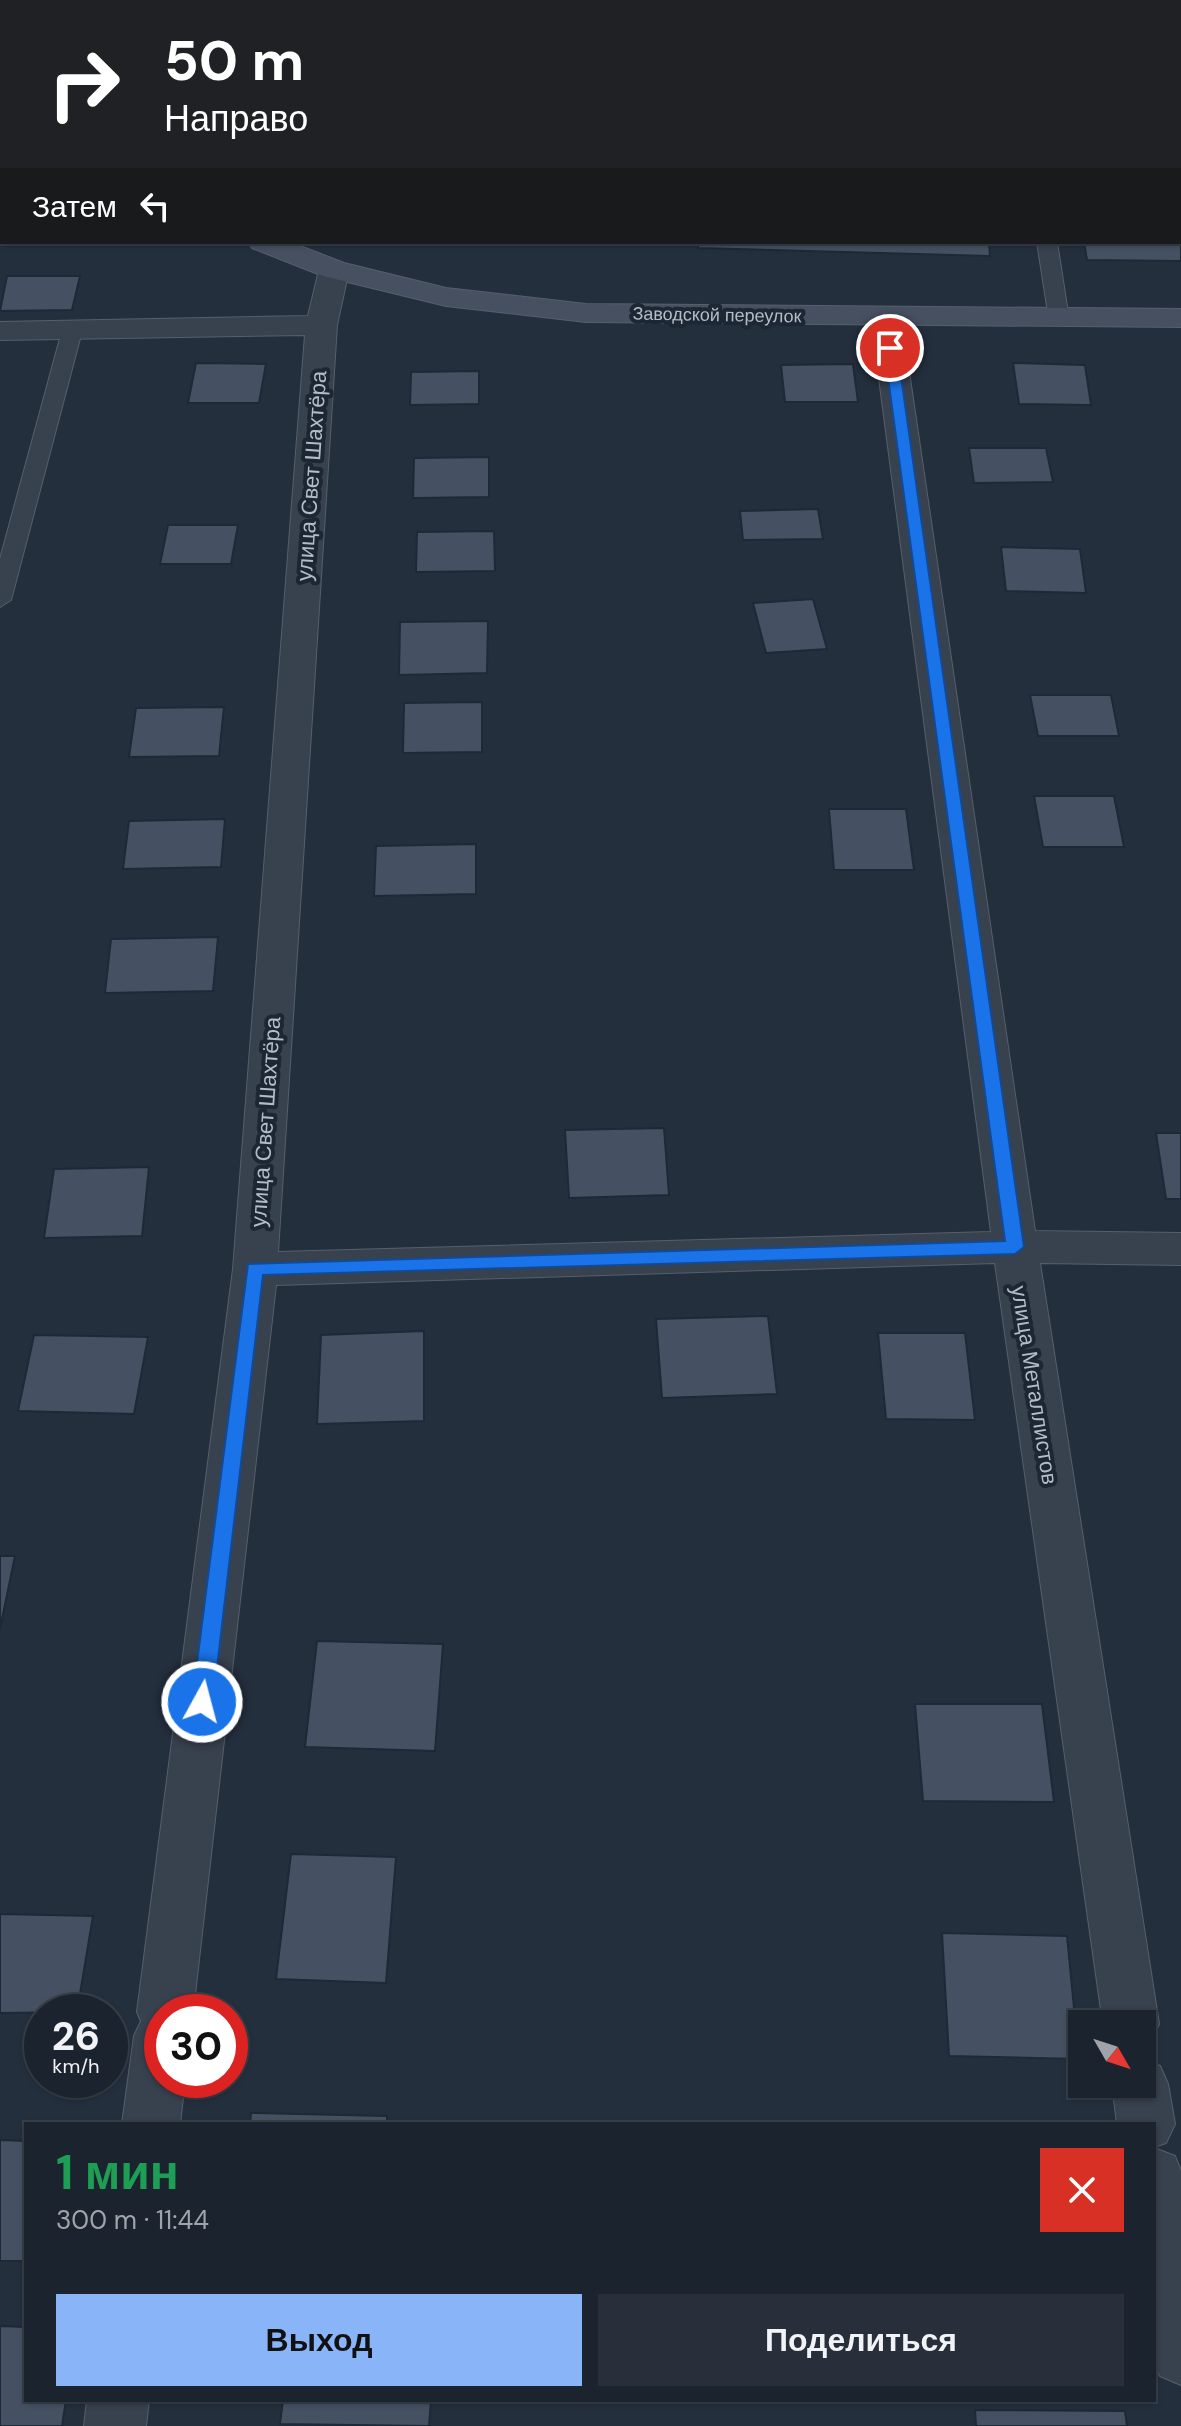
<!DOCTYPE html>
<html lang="ru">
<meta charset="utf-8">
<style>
body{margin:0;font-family:"DM Sans",sans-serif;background:#282f3a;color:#f1f3f6;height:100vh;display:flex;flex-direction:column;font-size:30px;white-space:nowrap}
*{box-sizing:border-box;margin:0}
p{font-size:26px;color:#a0a4aa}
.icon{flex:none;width:44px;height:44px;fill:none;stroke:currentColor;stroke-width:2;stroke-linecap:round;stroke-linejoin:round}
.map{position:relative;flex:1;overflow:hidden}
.side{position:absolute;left:24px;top:2122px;width:1132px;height:280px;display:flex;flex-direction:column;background:#1b232e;border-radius:0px;box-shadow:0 2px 6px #0004,0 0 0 2px #39404a}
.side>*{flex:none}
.guide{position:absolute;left:0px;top:0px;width:1182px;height:244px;box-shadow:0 2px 6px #0004,0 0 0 2px #39404a;background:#202124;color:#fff;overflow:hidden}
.needle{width:52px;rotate:129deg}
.buttons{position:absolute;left:1068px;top:2010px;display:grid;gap:16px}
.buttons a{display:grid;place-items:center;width:88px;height:88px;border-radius:0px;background:#1b232e;box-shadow:0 2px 6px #0004,0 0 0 2px #39404a;font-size:40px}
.speed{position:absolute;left:24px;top:1994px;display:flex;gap:16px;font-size:40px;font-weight:700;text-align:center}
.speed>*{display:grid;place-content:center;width:104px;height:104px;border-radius:50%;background:#1b232e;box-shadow:0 2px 6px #0004,0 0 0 2px #39404a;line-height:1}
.speed small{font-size:20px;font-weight:400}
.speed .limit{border:12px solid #d22;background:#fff;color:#111}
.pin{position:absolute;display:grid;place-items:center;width:68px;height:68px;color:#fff;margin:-34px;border:4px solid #fff;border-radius:50%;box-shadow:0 2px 8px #0007}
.me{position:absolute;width:88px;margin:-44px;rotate:7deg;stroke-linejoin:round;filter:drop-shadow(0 0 6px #0008)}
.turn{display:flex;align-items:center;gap:28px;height:168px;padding:0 32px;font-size:36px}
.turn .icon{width:104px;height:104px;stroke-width:2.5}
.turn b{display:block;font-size:56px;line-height:68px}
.then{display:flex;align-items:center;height:76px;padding:0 32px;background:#0003;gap:16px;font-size:30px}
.round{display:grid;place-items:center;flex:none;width:84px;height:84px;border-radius:0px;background:#282f3a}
.headline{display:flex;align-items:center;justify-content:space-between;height:136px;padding:0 32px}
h1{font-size:48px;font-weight:700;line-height:60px;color:#1e9e55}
.action{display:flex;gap:16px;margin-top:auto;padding:16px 32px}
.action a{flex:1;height:92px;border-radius:0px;background:#8ab4f8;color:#111;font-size:32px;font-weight:700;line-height:92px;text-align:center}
.action a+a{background:#282f3a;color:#f1f3f6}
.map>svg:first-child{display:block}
.building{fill:#455162;stroke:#1f2835;stroke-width:2}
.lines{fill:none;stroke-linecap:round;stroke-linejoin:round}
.lane-casing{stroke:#565f6c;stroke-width:2}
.street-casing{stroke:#565f6c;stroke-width:2}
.secondary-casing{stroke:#565f6c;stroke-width:2}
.lane{fill:#38414e;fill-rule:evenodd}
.street{fill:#38414e;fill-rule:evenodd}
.secondary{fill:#465061;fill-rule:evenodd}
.route{fill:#1a73e8;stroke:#114b97;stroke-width:2}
.labels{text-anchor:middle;stroke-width:8;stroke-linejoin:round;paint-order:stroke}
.far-street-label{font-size:18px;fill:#b4bcc9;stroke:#1d2633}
.street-label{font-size:22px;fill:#b4bcc9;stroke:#1d2633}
</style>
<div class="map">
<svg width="1181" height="2426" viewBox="0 0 1181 2426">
<rect width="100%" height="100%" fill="#242f3e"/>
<path class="building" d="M286,0H375L285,2Z
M1181,194V261L1087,260L1084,242H1180Z
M408,242H603L443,245Z
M698,242H989L990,256L698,248Z
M7,276H80L72,310L0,311Z
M196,363L266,364L259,403H188Z
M1013,363L1085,365L1091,405L1019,404Z
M853,364L858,402H785L781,365Z
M479,371V404L410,405L411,372Z
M969,448H1046L1053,482L974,483Z
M489,457V497L413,498L414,458Z
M818,509L823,539L743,540L740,511Z
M168,525H238L231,564H160Z
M494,531L495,571L416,572L417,532Z
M1001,547L1080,549L1086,593L1006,591Z
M813,599L827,649L766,653L753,603Z
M488,621L487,673L399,675L400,622Z
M1030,695H1111L1119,736H1038Z
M482,702V752L403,753L404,703Z
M224,707L219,756L129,757L136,708Z
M1034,796H1114L1124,847H1043Z
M829,809H906L914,870H834Z
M225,819L221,867L123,869L129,821Z
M476,844V894L374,896L376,846Z
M218,937L213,991L105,993L111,939Z
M664,1128L669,1195L569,1198L565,1130Z
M1156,1133H1181V1199H1166Z
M149,1167L142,1236L44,1238L54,1169Z
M768,1316L777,1394L662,1398L656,1319Z
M424,1331V1421L317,1424L321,1335Z
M878,1333H965L975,1420L886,1419Z
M34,1335L148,1337L134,1414L18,1411Z
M0,1556H15L0,1629Z
M317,1641L443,1644L435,1751L305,1747Z
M915,1704H1042L1054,1802L923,1801Z
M291,1854L396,1857L386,1983L276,1979Z
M0,1914L93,1916L77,2012L0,2013Z
M942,1933L1067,1936L1079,2059L949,2056Z
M251,2113L387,2116V2124H250Z
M0,2140L26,2141V2261H0Z
M0,2326L26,2327V2400H66L62,2426H0Z
M283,2400H431L429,2426L280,2424Z
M975,2410L1125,2411L1127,2426H976Z"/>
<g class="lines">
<defs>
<path id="lane" d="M1180,175H1181V187H1180Z
M1037,242H1057L1069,319L1066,323H1052L1049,319Z
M72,325L82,331L11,600L0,607V559L62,331Z"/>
<path id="street" d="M334,261L345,264L349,270L337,325L278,1252L991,1232L871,317L875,310L886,308L897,310L901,317L1035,1231L1181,1233V1265L1040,1263L1159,2024L1151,2042L1142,2045V2024H1103L995,1263L276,1285L193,2012H162V2080H185L180,2124H122L134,2036L141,2021L137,2012L233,1269L305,335L0,340V322L308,316L319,270L323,264Z
M1142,2059L1160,2066L1168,2084L1175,2124L1166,2143L1154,2147V2124H1117L1112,2084H1142Z
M1154,2148L1175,2156L1181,2171V2385L1160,2376L1154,2363Z
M87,2400H149L146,2426H84Z"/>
<path id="secondary" d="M0,119H2V136H0Z
M248,242H290L344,263L446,288L586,304L1181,309V327L586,322L446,306L323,276L252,248Z"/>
</defs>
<use href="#lane" class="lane-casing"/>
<use href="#street" class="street-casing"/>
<use href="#secondary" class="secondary-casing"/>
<use href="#lane" class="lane"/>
<use href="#street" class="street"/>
<use href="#secondary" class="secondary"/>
</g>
<path class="route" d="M890,344L897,348L1024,1247L1015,1254L263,1275L213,1702L210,1708L202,1711L195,1708L192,1702L248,1264L1005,1241L884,348Z"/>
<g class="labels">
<g class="far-street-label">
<text transform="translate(717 315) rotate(1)" y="6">Заводской переулок</text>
</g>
<g class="street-label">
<text transform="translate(311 476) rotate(-86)" y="8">улица Свет Шахтёра</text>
<text transform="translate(265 1122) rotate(-86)" y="8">улица Свет Шахтёра</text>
<text transform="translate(1035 1385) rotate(81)" y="8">улица Металлистов</text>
</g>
</g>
</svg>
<div class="buttons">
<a><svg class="needle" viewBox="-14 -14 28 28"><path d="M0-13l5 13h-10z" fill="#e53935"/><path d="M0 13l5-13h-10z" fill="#a0a4aa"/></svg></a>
</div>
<div class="speed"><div>26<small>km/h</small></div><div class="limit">30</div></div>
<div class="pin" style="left:890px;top:348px;background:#d93025"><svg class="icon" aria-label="arrive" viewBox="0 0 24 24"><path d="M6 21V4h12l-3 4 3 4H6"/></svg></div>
<svg class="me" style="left:202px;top:1702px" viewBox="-20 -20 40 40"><circle r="17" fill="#1a73e8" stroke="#fff" stroke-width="3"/><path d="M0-11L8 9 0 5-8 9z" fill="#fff"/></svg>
<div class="guide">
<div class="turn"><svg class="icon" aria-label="right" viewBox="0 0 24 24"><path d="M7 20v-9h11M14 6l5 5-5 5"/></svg><div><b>50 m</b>Направо</div></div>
<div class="then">Затем<svg class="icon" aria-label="left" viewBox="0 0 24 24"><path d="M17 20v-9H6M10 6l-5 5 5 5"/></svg></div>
</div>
<section class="side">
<div class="headline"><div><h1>1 мин</h1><p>300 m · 11:44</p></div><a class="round" style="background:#d93025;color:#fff"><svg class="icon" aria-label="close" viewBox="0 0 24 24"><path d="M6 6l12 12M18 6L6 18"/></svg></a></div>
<div class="action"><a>Выход</a><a>Поделиться</a></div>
</section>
</div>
